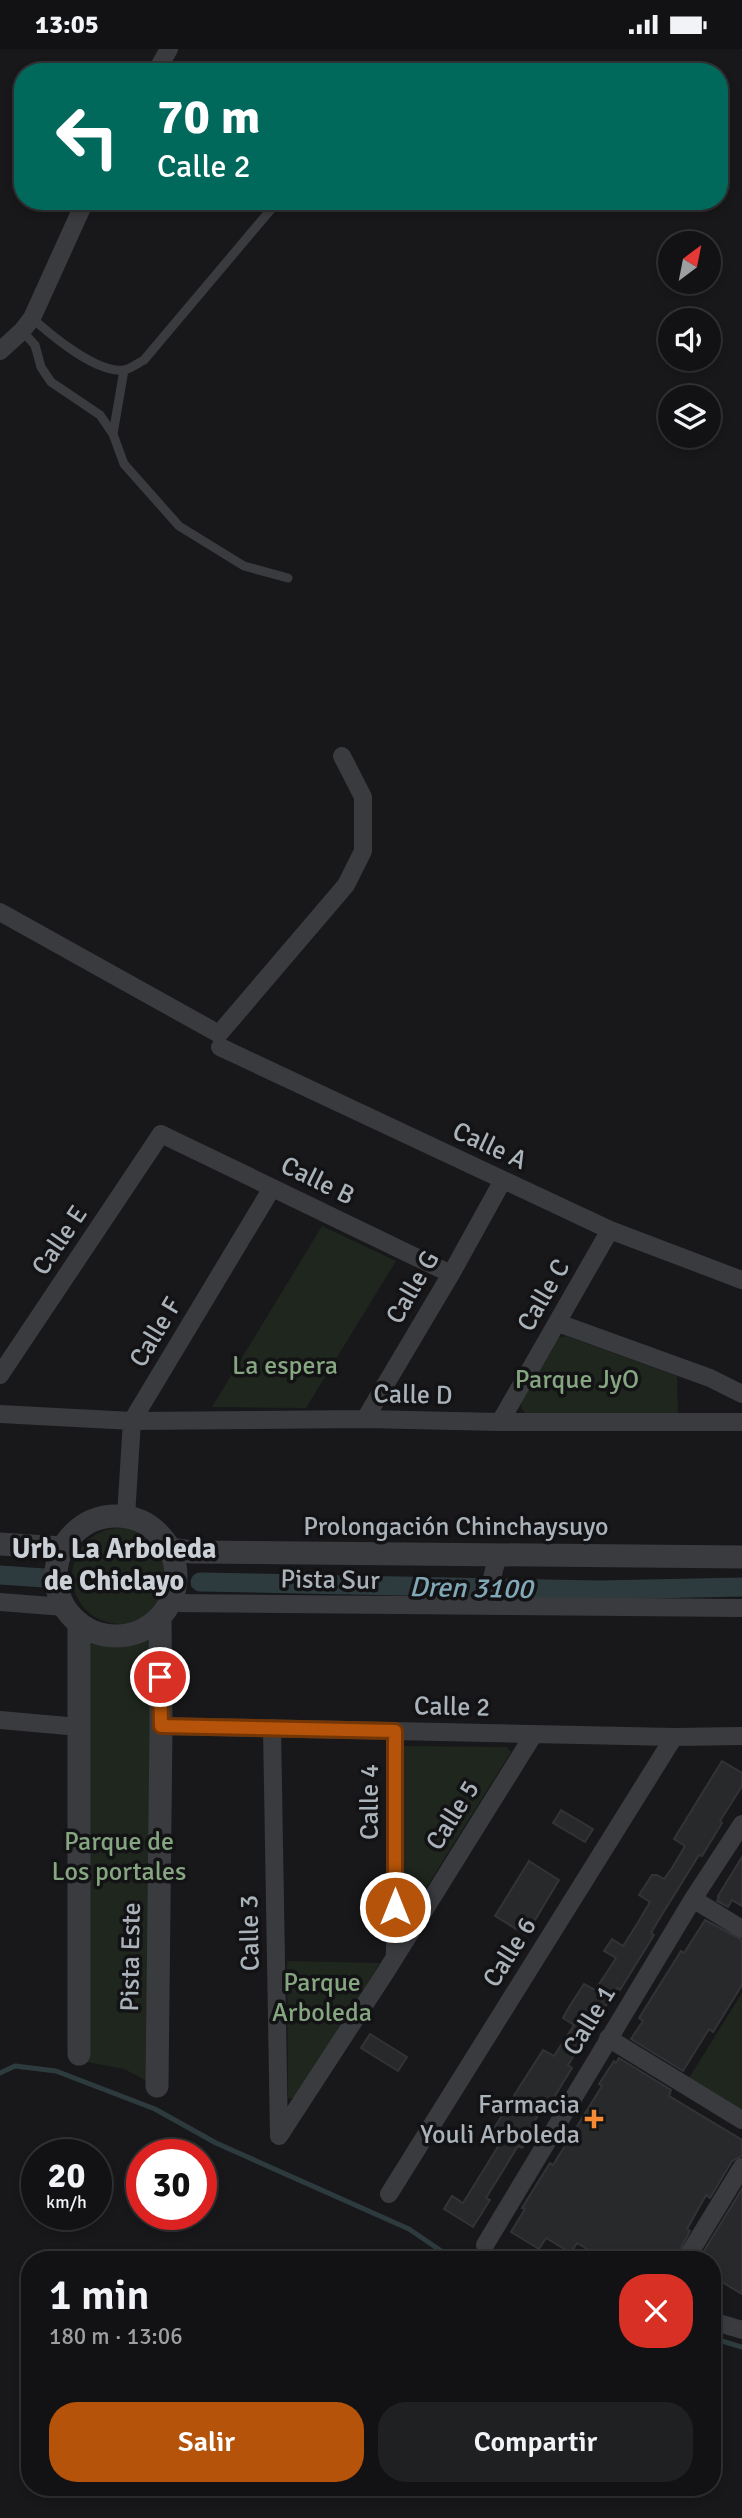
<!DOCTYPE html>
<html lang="es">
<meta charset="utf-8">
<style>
body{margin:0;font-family:Signika,sans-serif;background:#1f2022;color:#f1f3f6;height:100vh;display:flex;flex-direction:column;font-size:26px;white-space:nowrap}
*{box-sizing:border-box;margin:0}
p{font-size:23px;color:#9c9ea0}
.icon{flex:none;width:38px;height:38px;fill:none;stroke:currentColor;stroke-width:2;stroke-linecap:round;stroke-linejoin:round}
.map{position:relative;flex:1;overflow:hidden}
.side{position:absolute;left:21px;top:2202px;width:700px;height:245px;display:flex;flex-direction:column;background:#121214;border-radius:28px;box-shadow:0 4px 10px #0003,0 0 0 2px #313234}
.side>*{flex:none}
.guide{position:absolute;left:14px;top:14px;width:714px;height:147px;border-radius:28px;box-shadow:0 4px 10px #0003,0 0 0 2px #313234;background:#00695c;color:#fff;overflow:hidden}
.needle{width:46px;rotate:32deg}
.buttons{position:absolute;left:658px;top:182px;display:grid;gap:14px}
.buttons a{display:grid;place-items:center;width:63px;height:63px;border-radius:50%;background:#121214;box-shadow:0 4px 10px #0003,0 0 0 2px #313234;font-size:35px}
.speed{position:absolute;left:21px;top:2090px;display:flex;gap:14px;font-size:35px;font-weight:700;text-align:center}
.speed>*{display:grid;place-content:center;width:91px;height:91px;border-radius:50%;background:#121214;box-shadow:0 4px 10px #0003,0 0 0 2px #313234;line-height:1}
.speed small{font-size:18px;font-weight:400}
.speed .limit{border:10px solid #d22;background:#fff;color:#111}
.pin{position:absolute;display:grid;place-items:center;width:60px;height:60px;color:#fff;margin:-30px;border:4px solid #fff;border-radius:50%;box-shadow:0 2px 7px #0007}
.me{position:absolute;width:77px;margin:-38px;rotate:0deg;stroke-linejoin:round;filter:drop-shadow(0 0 5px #0008)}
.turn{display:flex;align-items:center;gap:24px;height:147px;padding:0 28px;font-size:32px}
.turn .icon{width:91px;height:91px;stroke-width:2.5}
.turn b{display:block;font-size:49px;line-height:60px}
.round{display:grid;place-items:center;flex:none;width:74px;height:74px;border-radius:28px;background:#1f2022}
.overview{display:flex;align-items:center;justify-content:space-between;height:119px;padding:0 28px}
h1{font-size:42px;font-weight:600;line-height:52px}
.primary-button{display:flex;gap:14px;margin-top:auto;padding:14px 28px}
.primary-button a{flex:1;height:80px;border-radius:28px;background:#b45309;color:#fff;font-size:28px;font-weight:600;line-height:80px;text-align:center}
.primary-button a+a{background:#1f2022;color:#f1f3f6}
.status{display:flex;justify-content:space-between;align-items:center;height:49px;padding:0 35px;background:#121214;direction:ltr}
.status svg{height:19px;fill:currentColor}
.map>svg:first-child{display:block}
.green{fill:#1e261e}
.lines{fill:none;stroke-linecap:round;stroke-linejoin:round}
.stream{stroke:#2d3b3f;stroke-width:5}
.canal{stroke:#2d3b3f;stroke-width:19}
.building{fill:#28292b;stroke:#323336;stroke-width:2}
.service{stroke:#393b3f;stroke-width:9}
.minor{stroke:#393b3f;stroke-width:18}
.tertiary{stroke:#393b3f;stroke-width:23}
.route-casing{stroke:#753606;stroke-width:18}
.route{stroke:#b45309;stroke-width:12}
.poi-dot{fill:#f78b33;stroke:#131315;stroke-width:2.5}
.labels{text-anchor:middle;stroke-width:7;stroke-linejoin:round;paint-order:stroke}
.street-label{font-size:26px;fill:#aab2ba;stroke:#131315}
.park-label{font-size:26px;fill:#86a681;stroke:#131315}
.poi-label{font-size:26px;fill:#aab2ba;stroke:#131315;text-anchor:end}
.neighbourhood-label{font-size:28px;font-weight:bold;fill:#cbd0d6;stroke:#131315}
.water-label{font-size:28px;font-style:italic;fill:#80a8b6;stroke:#131315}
</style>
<div class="status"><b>13:05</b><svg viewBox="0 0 49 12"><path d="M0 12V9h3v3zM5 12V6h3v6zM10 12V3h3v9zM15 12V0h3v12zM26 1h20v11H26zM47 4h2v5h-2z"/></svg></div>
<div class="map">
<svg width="742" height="2469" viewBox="0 0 742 2469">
<rect width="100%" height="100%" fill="#18181a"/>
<path class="green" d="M322,1177L396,1212L306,1359L212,1358Z
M566,1287L677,1327L678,1367H528C522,1361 519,1357 522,1349L558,1289Z
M72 1527a48 48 0 1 1 96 0a48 48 0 1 1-96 0Z
M150,1587L149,2033L124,2020L87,2013L89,1589C115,1595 125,1598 150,1587Z
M404,1697L507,1698L511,1703L418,1852L413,1854L401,1847Z
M287,1912L380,1914L298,2049H288Z
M742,1944V2062L689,2029Z"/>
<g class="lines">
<path class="stream" d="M0,2024L15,2017L56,2022L155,2060L216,2094L409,2180L453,2210
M712,2289L742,2298"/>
<path class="canal" d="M0,1526L44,1529
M200,1533L599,1541L742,1538"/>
</g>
<path class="building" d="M722,1712L742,1724V1737L720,1772L722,1774L702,1807L699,1806L658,1872L651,1884L654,1886L620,1941L617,1939L568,2016L572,2019L550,2055L546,2052L527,2086L530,2088L522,2099L518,2097L486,2149L490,2151L473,2178L444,2160L452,2147L463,2154L504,2088L493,2081L520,2037L543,2001L554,2007L574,1976L563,1969L569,1958L584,1935L595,1941L609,1920L616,1909L604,1902L612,1890L623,1897L637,1875L650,1853L639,1846L652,1826H657L664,1830L672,1819L685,1797L674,1790Z
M561,1761L593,1780L585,1793L553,1774Z
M742,1808V1857L732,1851L728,1858L717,1852L719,1848L718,1847Z
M529,1812L559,1831L526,1886L495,1867Z
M705,1871L742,1891V1936L713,1983L709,1980L683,2022L631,1990L643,1972L639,1969L681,1902L684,1904Z
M370,1985L407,2008L398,2022L361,1999Z
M619,2009L671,2041L669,2047L742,2091V2107L732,2112L710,2149L706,2146L687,2180L690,2182L675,2210H604L577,2194L571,2204L546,2189L539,2200L511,2183L525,2160L522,2159L550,2114L553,2116L602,2037L599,2035L614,2012L616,2014Z
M742,2140V2245L712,2227V2210H699Z"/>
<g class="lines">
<path class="service" d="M32,269C51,286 97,325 124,321C130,320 138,314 144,311L278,152
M22,282L35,296L41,318L51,333L100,366L113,385L124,415L179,477L244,517L288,529
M113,385L124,321"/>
<path class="minor" d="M156,23L169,0
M0,302L22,282L32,269L85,152
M0,863L219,985L346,836L363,802V748L342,707
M220,998L610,1181L742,1231
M558,1274L710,1329L742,1345
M0,1326L161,1085L451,1225
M0,1365L132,1372L365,1370L500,1373H742
M365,1370L451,1225L503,1131
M500,1373L610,1181
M126,1467L132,1372L272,1139
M0,1553L64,1558
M171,1554L742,1559
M500,1557C488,1541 491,1523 500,1506
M0,1671L79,1678
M161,1677L674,1688L742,1687
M272,1679L279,2087
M693,1850L742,1880
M395,1908V1682
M608,1989L742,2071
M279,2087L387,1921L534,1685
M389,2145L674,1688
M485,2196L693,1850L742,1775
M686,2210L742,2118
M712,2272L742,2281"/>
<path class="tertiary" d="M56 1527a60 60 0 1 1 120 0a60 60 0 1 1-120 0Z
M0,1495L62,1499
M170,1500L192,1503L742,1508
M79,1574V2005
M157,2037L161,1677L160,1570"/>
</g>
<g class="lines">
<defs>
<path id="route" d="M160,1628L161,1677L395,1682V1858"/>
</defs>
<use href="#route" class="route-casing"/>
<use href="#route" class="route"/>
</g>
<path class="poi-dot" d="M590.5 2059.5h7v7h7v7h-7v7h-7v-7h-7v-7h7z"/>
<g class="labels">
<g class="street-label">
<text transform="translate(490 1096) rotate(25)" y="9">Calle A</text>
<text transform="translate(318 1131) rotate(26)" y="9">Calle B</text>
<text transform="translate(59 1191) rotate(-56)" y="9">Calle E</text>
<text transform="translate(412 1238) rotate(-60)" y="9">Calle G</text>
<text transform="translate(543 1246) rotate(-60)" y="9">Calle C</text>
<text transform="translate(155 1283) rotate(-59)" y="9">Calle F</text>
<text transform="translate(413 1345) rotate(1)" y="9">Calle D</text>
<text x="456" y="1486">Prolongación Chinchaysuyo</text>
<text transform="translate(330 1530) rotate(1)" y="9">Pista Sur</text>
<text transform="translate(452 1657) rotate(1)" y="9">Calle 2</text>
<text transform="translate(369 1753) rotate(-90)" y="9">Calle 4</text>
<text transform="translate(452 1766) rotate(-58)" y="9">Calle 5</text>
<text transform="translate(249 1884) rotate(-91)" y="9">Calle 3</text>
<text transform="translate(509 1903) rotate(-58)" y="9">Calle 6</text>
<text transform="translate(130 1908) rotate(-89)" y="9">Pista Este</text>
<text transform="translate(589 1971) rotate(-59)" y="9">Calle 1</text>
</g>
<g class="park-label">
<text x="285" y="1325">La espera</text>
<text x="577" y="1339">Parque JyO</text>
<text x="119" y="1801">Parque de<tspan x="119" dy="30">Los portales</tspan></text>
<text x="322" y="1942">Parque<tspan x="322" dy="30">Arboleda</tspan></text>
</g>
<g class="poi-label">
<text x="580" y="2064">Farmacia<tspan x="580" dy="30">Youli Arboleda</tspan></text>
</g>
<g class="neighbourhood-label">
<text x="114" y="1509">Urb. La Arboleda<tspan x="114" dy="32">de Chiclayo</tspan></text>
</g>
<g class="water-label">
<text transform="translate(471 1538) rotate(1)" y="10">Dren 3100</text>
</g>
</g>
</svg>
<div class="buttons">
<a><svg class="needle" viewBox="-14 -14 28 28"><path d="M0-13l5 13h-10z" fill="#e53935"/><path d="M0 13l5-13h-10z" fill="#9c9ea0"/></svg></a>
<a><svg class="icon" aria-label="sound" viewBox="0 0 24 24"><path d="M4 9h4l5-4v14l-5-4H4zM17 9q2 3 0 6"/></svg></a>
<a><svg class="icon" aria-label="layers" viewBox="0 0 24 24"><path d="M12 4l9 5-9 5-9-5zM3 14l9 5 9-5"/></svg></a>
</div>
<div class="speed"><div>20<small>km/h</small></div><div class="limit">30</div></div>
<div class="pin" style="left:160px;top:1628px;background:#d93025"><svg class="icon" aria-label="arrive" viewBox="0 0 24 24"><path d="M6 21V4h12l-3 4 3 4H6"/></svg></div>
<svg class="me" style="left:395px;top:1858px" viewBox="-20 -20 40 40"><circle r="17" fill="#b45309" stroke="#fff" stroke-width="3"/><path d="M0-11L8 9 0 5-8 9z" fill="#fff"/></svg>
<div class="guide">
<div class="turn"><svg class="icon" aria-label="left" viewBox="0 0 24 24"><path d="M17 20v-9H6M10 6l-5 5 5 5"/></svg><div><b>70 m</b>Calle 2</div></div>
</div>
<section class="side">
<div class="overview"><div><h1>1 min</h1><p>180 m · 13:06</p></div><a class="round" style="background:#d93025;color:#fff"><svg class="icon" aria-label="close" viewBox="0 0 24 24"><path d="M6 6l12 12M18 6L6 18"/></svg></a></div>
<div class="primary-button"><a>Salir</a><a>Compartir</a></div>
</section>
</div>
